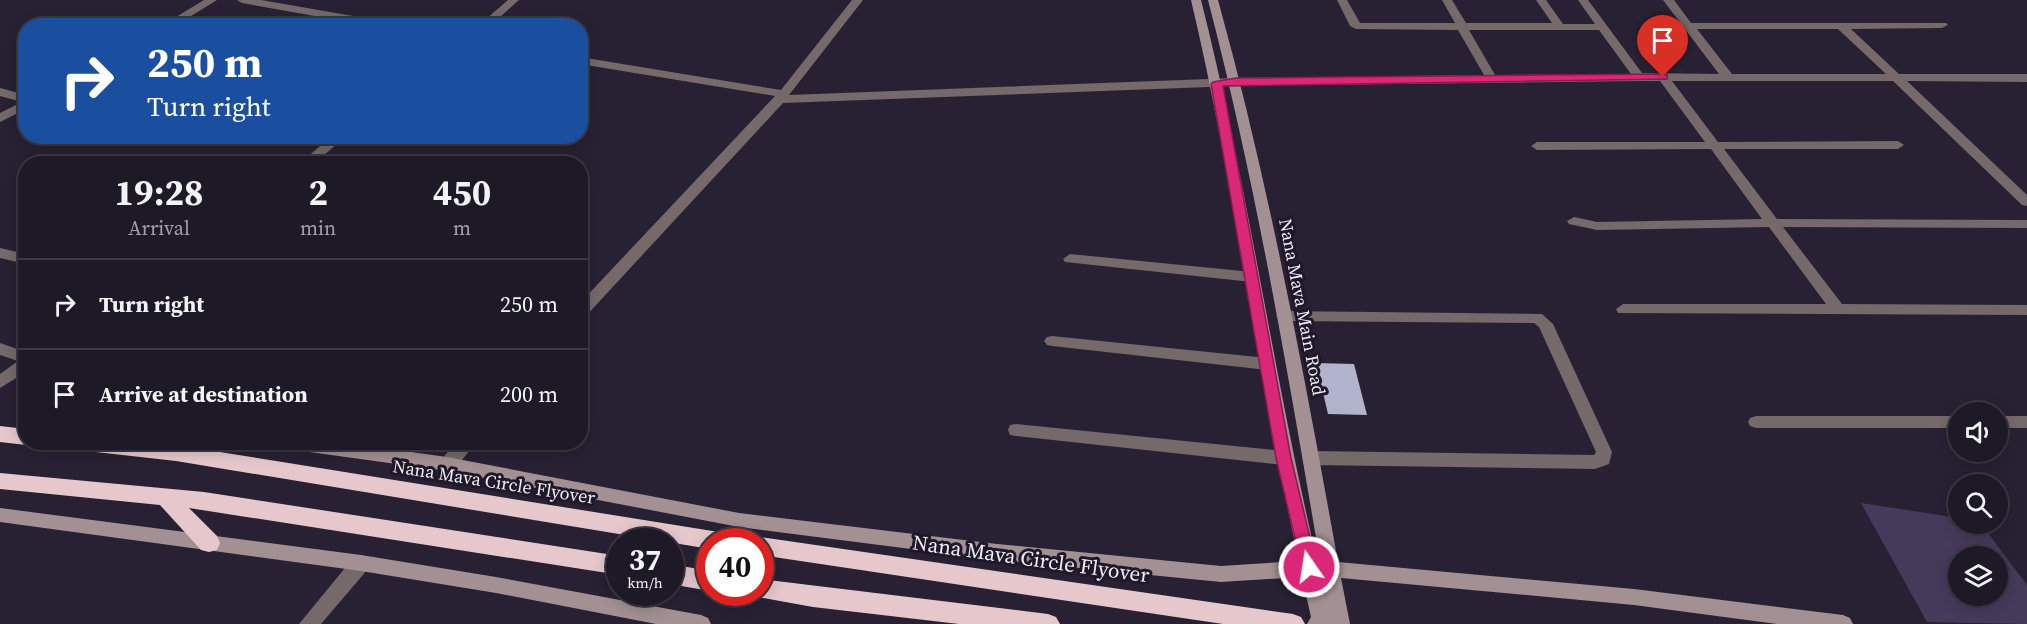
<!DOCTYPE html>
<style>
body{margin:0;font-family:"Source Serif 4",serif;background:#25222e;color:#f1f3f6;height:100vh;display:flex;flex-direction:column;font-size:22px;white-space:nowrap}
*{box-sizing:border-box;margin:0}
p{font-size:20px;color:#a0a0a7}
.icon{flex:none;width:33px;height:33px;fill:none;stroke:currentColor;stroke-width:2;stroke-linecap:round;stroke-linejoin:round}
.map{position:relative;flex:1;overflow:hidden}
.drawer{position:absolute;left:18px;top:156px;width:570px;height:294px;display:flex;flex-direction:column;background:#1d1926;border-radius:24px;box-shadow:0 3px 15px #0003,0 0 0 2px #3b3843}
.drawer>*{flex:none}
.guide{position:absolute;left:18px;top:18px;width:570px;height:126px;border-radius:24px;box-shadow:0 3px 15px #0003,0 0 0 2px #3b3843;background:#1a4fa0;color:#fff;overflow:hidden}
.controls{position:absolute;left:1948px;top:402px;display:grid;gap:12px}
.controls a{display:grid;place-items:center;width:60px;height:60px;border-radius:50%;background:#1d1926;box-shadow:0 3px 15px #0003,0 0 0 2px #3b3843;font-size:30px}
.speed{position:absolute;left:606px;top:528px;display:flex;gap:12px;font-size:30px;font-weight:700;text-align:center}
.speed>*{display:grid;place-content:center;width:78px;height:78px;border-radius:50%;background:#1d1926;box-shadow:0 3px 15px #0003,0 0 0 2px #3b3843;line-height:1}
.speed small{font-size:15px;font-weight:400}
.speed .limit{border:9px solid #d22;background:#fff;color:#111}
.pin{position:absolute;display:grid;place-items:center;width:51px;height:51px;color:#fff;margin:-62px -26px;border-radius:50% 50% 50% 0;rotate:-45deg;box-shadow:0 0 6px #0007}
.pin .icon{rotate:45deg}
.me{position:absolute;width:66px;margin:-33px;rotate:347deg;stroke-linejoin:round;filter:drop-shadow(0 0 4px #0008)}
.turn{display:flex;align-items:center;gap:21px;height:126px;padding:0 30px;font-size:27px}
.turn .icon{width:78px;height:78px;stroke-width:2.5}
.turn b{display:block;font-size:42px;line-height:51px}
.eta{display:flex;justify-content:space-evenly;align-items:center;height:102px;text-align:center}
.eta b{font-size:36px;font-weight:700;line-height:42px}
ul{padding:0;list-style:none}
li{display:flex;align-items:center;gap:18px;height:90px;padding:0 30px;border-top:2px solid #3b3843}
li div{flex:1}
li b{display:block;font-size:22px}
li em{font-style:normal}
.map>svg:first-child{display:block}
.green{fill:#463a5b;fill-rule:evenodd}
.building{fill:#b0b3cb}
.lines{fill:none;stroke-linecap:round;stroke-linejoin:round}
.street{fill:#75696a;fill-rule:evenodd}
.secondary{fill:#a39092;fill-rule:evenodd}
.highway{fill:#e6c8cc;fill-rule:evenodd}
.route{fill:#db2777;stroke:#8e194d;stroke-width:1.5}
.labels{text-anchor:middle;stroke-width:6;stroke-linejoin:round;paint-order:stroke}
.street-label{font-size:18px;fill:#efebf7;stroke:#1e1829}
.near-street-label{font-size:21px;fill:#efebf7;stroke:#1e1829}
</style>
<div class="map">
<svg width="2027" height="624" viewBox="0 0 2027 624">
<rect width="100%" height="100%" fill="#272133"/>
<path class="green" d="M1861,503L1959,518V524H1981L2027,585V624L1927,622ZM1959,556H1998V596H1959Z"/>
<path class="building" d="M1316,363L1354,364L1367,415L1328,414Z"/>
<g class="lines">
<path class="street" d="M204,0H217L175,26H161Z
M237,0H261L393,23L398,26H371L242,3Z
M508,0H519L490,26H478Z
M852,0H863L789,95L1235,78L1484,75L1458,30L1356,29L1350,26L1337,0H1347L1360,23H1455L1442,0H1452L1466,23H1552L1536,0H1546L1563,24H1595L1578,0H1588L1642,73L1719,74L1663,0H1674L1691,23H1946L1948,25L1942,28L1851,29L1899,74H2027V82L1907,81L2027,195V206L2022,205L1893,81H1672L1718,142L1898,141L1904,145L1898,149H1724L1777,219L2027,220V228L1783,227L1842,304L2027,305V315L1618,313L1616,309L1623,304H1826L1769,227L1597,230L1569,224L1567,221L1574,217L1597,222L1762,219L1711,149L1537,150L1531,146L1537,142H1705L1660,81H1639L1235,86L783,103L585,317L580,318V303L775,96L580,64V57L781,90ZM1697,29H1838L1886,74H1732ZM1469,30H1599L1631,74L1495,75Z
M0,88L26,95V109L0,122V113L22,102L0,96Z
M332,136H346L314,164H299Z
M0,248L26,254V264L0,258Z
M1070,254L1252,272L1259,277L1252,282L1065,262L1063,259Z
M1284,311L1542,314L1553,324L1612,452L1609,464L1595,469L1311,465L1305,463L1302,458L1305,453L1311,451L1594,455L1596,452L1539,327L1534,323L1284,321L1276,316Z
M1052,336L1267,358L1273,360L1275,364L1273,368L1267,370L1052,346L1047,345L1044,341L1047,337Z
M0,343L26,352V372L0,388V374L18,361L0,355Z
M1756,416H1959V428H1756L1750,426L1748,422L1750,418Z
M1998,416H2027V428H1998Z
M1016,424L1284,451L1290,453L1293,458L1290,463L1284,465L1016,436L1010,435L1008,430L1010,425Z
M456,442H474C468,454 455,473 441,469L438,464Z
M361,555L368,557L370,563L368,569L321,624H299L354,557Z"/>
<path class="secondary" d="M1191,0H1201C1248,185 1273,375 1317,560L1320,561C1288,373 1256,184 1208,0H1218C1269,184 1304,373 1338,562L1634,589L1843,615L1850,618L1853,624H1777L1634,605L1341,578L1350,624H1307L1311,617L1302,577L1221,582L997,560L739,527L447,471L288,449L282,447L280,442H339L447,457L739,513L997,544L1221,566L1299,561C1257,375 1235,185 1191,0ZM1321,577H1322L1326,599Z
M0,508L361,555L496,577L701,615L708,618L711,624H656L496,593L361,571L0,522Z"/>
<path class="highway" d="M0,426L26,429V442H33L26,445L0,442Z
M68,442H153L176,445L725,533L733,535L736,542H710V549L176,461L78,450L71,448Z
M0,473L204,492L620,556V575L189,508L217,536L220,543L217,550L209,552L201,550L160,505L0,489Z
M760,537L1293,614L1301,617L1305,624H1223L760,555V542H751Z
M670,564L710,571V591L670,584Z
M760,579L1048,614L1056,617L1060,624H959L813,607L752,596L750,592H760Z"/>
</g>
<path class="route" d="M1663,74L1667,75V79L1223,86L1291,458L1317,567L1315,572L1309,575L1303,572L1276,458L1211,84L1213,82L1236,78Z"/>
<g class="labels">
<g class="street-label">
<text transform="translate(1302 307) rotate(79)" y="6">Nana Mava Main Road</text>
<text transform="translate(494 482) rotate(9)" y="6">Nana Mava Circle Flyover</text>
</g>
<g class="near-street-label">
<text transform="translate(1031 559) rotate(8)" y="7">Nana Mava Circle Flyover</text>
</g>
</g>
</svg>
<div class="controls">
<a><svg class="icon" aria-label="sound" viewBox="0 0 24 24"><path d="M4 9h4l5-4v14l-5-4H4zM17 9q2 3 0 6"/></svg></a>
<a><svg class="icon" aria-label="search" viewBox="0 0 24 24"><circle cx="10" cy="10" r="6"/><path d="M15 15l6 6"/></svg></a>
<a><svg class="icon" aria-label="layers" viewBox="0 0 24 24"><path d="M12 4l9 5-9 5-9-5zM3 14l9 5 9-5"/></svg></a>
</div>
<div class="speed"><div>37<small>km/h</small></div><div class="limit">40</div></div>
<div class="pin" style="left:1663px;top:77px;background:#d93025"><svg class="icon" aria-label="arrive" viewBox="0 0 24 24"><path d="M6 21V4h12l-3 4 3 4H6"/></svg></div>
<svg class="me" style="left:1309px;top:567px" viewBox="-20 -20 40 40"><circle r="17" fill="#db2777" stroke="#fff" stroke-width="3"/><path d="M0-11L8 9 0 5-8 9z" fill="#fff"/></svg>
<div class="guide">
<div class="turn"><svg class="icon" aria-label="right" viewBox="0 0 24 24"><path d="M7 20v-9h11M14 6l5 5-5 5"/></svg><div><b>250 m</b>Turn right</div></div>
</div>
<section class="drawer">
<div class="eta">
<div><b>19:28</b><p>Arrival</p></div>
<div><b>2</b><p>min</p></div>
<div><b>450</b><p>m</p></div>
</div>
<ul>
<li><svg class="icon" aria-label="right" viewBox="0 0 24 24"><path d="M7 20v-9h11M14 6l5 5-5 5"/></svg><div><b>Turn right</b></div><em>250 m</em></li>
<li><svg class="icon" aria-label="arrive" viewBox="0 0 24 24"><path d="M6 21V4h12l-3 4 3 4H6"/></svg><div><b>Arrive at destination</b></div><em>200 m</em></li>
</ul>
</section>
</div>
